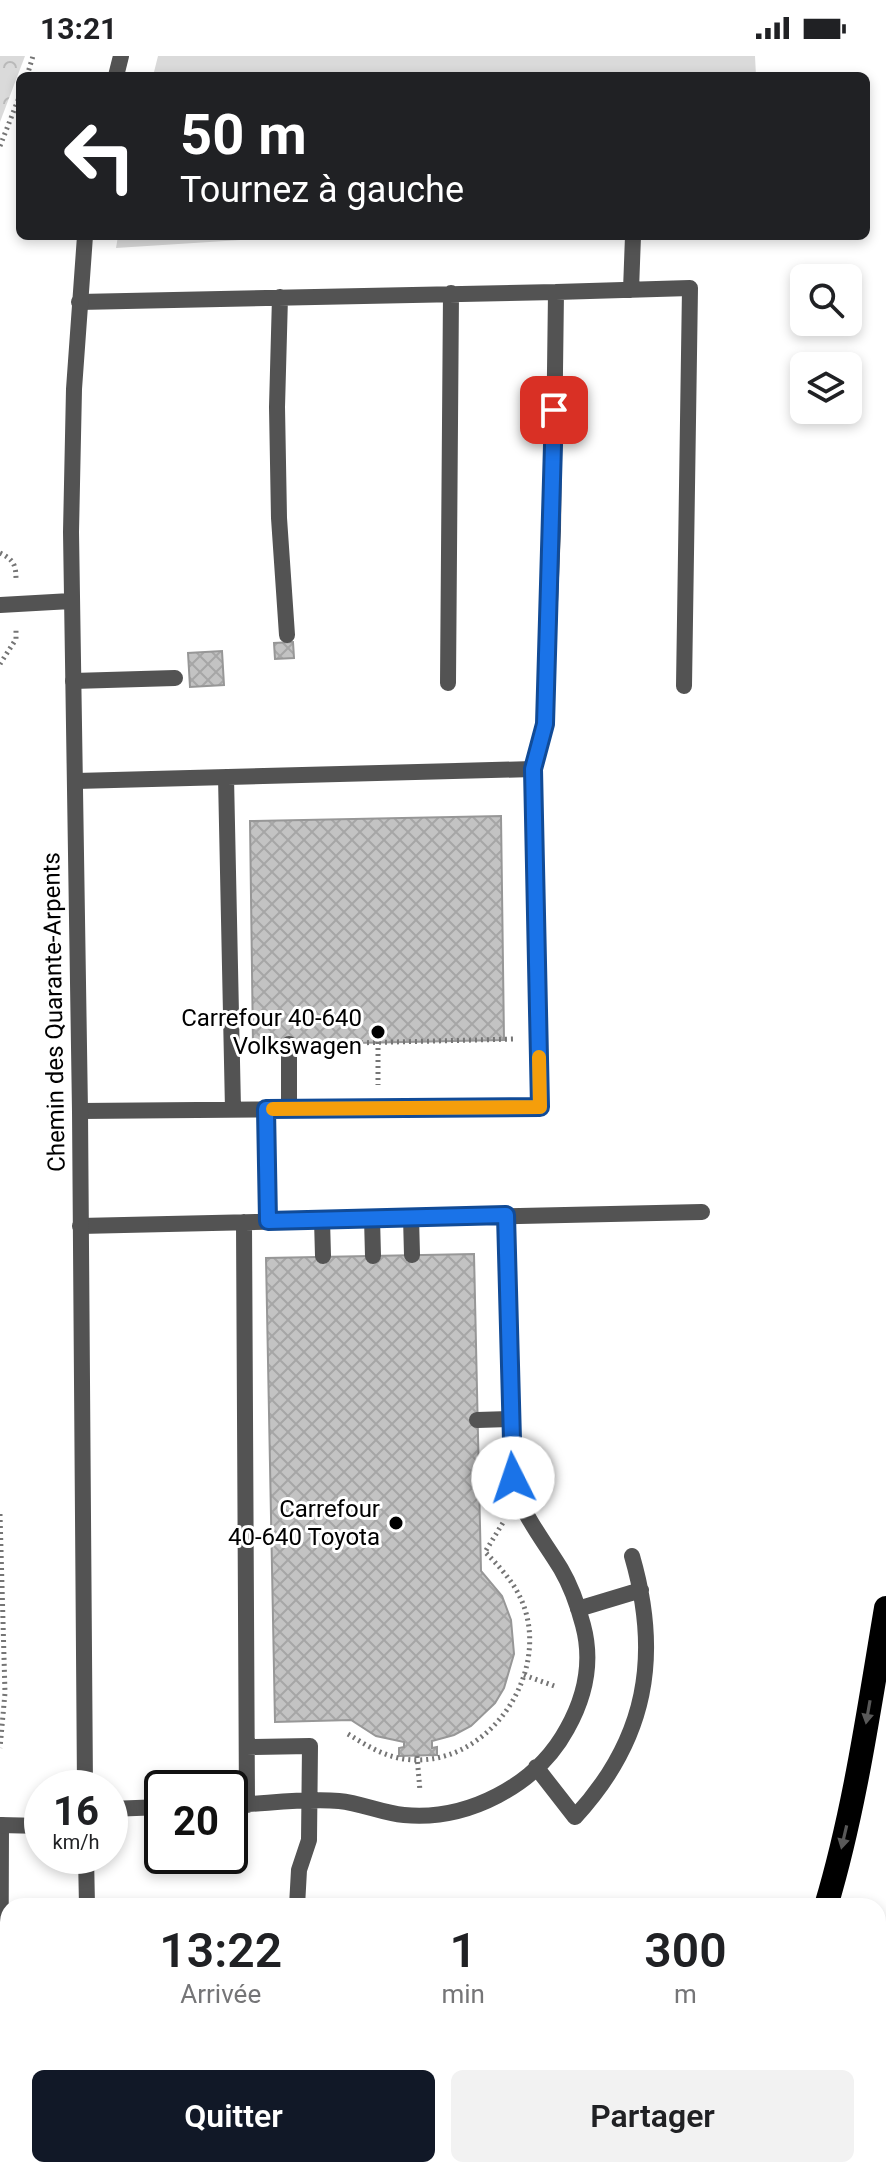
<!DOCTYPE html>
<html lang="fr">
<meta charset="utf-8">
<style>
body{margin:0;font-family:Roboto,sans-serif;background:#f2f2f2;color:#202124;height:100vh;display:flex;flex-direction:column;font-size:30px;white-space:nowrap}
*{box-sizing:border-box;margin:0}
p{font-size:26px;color:#757577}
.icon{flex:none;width:44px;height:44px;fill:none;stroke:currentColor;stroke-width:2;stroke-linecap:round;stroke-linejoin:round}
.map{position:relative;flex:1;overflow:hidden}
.panel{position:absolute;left:0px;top:1842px;width:886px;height:280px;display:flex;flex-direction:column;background:#fff;border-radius:24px 24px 0 0;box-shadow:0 4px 12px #0003}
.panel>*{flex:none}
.hud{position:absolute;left:16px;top:16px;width:854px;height:168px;border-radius:12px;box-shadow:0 4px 12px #0003;background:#202124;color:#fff;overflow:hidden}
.buttons{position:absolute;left:790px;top:208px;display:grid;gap:16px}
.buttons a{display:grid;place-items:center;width:72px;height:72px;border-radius:12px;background:#fff;box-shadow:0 4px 12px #0003;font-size:40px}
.speed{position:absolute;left:24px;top:1714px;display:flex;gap:16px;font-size:40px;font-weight:700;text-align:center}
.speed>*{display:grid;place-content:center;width:104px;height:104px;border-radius:50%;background:#fff;box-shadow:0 4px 12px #0003;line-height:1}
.speed small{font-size:20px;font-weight:400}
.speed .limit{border:4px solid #111;border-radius:12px;background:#fff;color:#111}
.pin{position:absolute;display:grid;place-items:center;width:68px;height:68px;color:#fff;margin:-34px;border-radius:16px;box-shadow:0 4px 12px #0006}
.me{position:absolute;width:88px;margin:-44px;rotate:356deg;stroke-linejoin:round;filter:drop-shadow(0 0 6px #0008)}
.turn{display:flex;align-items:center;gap:28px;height:168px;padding:0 32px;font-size:36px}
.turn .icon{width:104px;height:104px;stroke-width:2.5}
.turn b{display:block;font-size:56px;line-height:68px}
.eta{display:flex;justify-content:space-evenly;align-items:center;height:136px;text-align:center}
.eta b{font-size:48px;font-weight:600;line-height:56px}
.button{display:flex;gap:16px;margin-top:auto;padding:16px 32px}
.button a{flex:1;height:92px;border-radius:12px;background:#111827;color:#fff;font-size:32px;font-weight:600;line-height:92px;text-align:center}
.button a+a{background:#f2f2f2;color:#202124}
.status{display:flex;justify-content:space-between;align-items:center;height:56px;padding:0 40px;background:#fff;direction:ltr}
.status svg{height:22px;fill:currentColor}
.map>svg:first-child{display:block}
.grass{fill:#dadada}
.park{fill:url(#park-crowns)}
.building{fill:url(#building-cross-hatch);stroke:#979797;stroke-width:2}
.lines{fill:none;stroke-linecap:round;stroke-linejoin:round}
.path{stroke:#757575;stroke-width:5;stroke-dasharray:2 4;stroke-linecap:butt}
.service{stroke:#535353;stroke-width:16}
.minor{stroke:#535353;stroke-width:16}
.tertiary{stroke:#535353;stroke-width:16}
.motorway{stroke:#000;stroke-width:24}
.oneway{fill:#595959}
.route-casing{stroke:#114b97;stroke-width:20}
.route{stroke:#1a73e8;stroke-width:14}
.slow{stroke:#f59e0b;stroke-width:14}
.poi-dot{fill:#000;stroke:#fff;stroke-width:3}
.labels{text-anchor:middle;stroke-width:6;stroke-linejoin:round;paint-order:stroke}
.street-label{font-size:24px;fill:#000;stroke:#fff}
.poi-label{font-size:24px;fill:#000;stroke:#fff;text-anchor:end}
</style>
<div class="status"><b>13:21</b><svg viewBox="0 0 49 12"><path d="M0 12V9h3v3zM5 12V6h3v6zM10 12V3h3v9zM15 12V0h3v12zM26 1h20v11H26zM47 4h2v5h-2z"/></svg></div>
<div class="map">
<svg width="886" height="2122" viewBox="0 0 886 2122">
<defs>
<pattern id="park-crowns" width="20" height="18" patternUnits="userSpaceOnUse" patternTransform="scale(2)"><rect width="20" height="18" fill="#dadada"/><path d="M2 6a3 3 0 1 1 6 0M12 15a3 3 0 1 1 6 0" fill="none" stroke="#b9b9b9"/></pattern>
<pattern id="building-cross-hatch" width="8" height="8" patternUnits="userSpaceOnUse" patternTransform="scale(2)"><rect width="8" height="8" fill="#c3c3c3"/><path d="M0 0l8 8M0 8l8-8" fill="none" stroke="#a6a6a6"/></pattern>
</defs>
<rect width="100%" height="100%" fill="#fff"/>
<path class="grass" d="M158,0H755L756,20H153Z
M118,180H305L116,192Z"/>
<path class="park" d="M0,0H25L0,66Z"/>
<path class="building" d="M293,586L294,602L275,603L274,587Z
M222,595L224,629L190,631L188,597Z
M501,760L504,984L253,989L250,765Z
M474,1198L481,1515L502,1540L511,1564L514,1598L504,1632L495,1647L471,1670L454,1679L432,1685V1692L437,1691V1699L399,1700V1692L404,1691V1686L376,1680L351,1664L275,1666L266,1202Z"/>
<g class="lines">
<path class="path" d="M27,20L33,0
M0,90L20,39
M0,497C14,504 16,509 16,524
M0,608L16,583V574
M378,986V1029
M313,988L515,983
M0,1458L5,1637L0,1692
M524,1619L557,1631
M348,1678C366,1689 383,1700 404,1703C488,1715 557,1613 519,1539C511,1523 497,1508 485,1496L504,1465
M417,1700L420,1735"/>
<path class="service" d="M631,234L633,180
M556,236L690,232L684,630
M280,241L277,351L279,462L287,579
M79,246L556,236L553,473L545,668L533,713
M73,625L175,622
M448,627L451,237
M226,721L233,1053
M76,725L533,713L540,1051L80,1055
M289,988V1053
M266,1053L268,1165
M411,1161L412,1199
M372,1162L373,1200
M322,1164L323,1200
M244,1166L247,1749
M80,1170L702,1156
M477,1364L510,1363
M578,1553L641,1534
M247,1691L310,1690L309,1784L299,1814L297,1850
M536,1711L575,1761C647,1683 661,1600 632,1500
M230,1749C265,1748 304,1742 339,1745C361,1747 382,1757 404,1759C467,1765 536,1730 567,1673C585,1641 593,1606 583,1569C578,1550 571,1530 561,1513C543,1483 520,1457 513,1422L506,1159
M110,1753L162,1751
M0,2070L1,1769
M299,2114L300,2122
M444,2122L452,2114"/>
<path class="minor" d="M0,1769L42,1770"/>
<path class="tertiary" d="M116,20L121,0
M0,549L71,545
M85,1732L80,1055L71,476L74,333L85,180
M86,1800L87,1850
M91,2122V2114"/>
<path class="motorway" d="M826,1850C855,1753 869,1652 886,1552
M677,2122L684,2114"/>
</g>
<defs><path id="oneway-solid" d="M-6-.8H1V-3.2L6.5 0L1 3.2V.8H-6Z" transform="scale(2)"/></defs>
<g class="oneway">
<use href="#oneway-solid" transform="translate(868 1656) rotate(100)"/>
<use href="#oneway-solid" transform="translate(844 1781) rotate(103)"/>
</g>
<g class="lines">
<defs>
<path id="route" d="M513,1422L506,1159L268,1165L266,1053L540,1051L533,713L545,668L554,354"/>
</defs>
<use href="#route" class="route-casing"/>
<use href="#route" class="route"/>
<path class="slow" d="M273,1053L540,1051L539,1001"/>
</g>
<g class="poi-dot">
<circle cx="378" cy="976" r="8"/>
<circle cx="396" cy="1467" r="8"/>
</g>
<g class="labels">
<g class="street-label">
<text transform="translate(54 956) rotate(-91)" y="8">Chemin des Quarante-Arpents</text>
</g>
<g class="poi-label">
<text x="362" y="970">Carrefour 40-640<tspan x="362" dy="28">Volkswagen</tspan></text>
<text x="380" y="1461">Carrefour<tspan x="380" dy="28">40-640 Toyota</tspan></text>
</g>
</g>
</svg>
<div class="buttons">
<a><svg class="icon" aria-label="search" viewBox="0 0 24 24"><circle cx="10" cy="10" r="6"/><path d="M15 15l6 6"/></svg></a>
<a><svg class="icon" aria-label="layers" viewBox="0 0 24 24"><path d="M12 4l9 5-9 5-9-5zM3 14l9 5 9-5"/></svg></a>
</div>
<div class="speed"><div>16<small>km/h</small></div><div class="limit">20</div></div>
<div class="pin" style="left:554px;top:354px;background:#d93025"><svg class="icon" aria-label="arrive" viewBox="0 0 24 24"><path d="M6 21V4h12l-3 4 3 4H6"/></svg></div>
<svg class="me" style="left:513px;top:1422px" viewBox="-20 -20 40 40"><circle r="19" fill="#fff"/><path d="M0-13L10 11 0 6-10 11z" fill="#1a73e8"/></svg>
<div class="hud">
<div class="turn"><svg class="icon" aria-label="left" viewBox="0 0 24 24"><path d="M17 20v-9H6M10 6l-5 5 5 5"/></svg><div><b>50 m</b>Tournez à gauche</div></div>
</div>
<section class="panel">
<div class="eta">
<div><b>13:22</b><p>Arrivée</p></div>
<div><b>1</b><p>min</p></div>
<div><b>300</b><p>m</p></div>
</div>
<div class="button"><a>Quitter</a><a>Partager</a></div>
</section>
</div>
